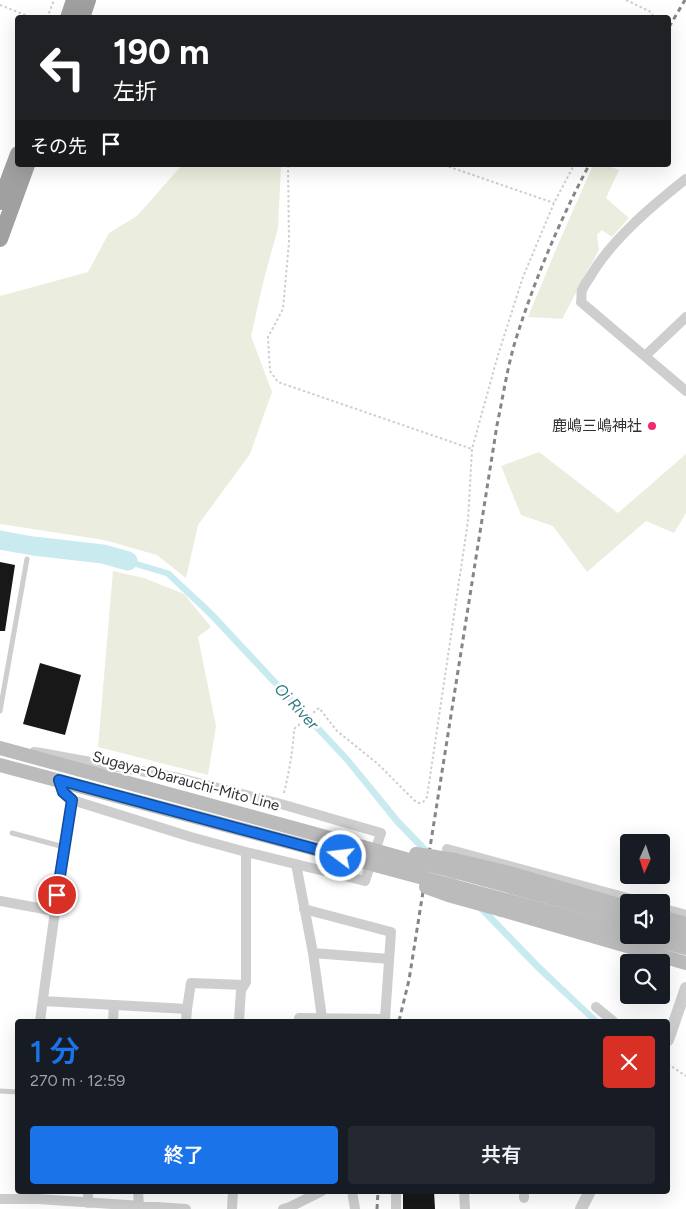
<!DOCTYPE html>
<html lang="ja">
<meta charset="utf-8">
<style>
body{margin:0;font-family:Figtree,"Noto Sans JP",sans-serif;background:#242831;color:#f1f3f6;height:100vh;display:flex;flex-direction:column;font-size:19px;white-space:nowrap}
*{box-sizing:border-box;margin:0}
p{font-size:16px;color:#9ea1a6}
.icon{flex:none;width:28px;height:28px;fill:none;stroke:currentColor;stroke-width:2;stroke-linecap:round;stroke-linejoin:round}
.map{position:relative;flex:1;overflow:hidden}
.side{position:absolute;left:15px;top:1019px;width:655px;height:175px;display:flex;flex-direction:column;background:#171b24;border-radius:5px;box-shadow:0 5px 20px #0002}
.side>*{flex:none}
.top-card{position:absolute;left:15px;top:15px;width:656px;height:152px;border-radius:5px;box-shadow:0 5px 20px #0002;background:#202124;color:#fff;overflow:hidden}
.needle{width:32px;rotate:183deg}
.fabs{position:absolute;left:620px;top:834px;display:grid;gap:10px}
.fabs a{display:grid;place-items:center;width:50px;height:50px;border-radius:5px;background:#171b24;box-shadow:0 5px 20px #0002;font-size:25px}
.pin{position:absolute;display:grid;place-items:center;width:42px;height:42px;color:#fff;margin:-21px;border:2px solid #fff;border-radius:50%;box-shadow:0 1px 5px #0007}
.me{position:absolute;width:55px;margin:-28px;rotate:285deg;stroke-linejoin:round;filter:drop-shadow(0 0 4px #0008)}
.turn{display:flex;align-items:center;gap:18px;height:105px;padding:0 15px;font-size:22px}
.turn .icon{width:65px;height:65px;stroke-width:2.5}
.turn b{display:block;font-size:35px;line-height:42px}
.then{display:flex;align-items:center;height:48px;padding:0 15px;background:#0003;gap:10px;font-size:19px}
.round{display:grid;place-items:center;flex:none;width:52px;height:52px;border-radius:5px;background:#242831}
.headline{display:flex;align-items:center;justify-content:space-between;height:85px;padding:0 15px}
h1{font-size:30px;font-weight:600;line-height:38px;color:#1a73e8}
.action{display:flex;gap:10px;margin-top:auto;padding:10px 15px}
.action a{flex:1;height:58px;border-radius:5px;background:#1a73e8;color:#fff;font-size:20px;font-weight:600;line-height:58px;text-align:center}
.action a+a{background:#242831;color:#f1f3f6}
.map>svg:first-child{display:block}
.green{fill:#ebeede}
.water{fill:#c9ebef}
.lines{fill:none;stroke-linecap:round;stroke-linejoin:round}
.river{stroke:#c9ebef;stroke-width:19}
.building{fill:#181818}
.path{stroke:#cecece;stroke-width:2;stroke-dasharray:2.5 2.5;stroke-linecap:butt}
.service{stroke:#cecece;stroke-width:5}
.minor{stroke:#cecece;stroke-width:10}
.tertiary{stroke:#cecece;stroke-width:12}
.secondary{stroke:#bbb;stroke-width:14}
.trunk{stroke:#a0a0a0;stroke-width:16}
.rail{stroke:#868686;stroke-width:3;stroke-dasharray:5 4;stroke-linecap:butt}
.secondary-bridge{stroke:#bbb;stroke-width:14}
.route-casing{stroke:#114b97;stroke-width:12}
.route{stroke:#1a73e8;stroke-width:9}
.poi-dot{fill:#f1296f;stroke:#fff;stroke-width:2}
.labels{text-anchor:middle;stroke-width:5;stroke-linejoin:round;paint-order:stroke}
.poi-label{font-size:15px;fill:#313131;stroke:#fff;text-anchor:end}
.street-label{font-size:15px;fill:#313131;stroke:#fff}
.water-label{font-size:16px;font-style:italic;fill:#327b85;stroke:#fff}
</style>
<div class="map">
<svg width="686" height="1209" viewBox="0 0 686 1209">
<rect width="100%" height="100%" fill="#fff"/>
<path class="green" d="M182,165H281L278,228L265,275L251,336L272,392L250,454L198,525L186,578L157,555L104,540L0,524V296L88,272L109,233L137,216Z
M593,165H605L619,170L606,198L629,218L612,237L602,230L597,235L599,250L562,319L528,317L557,247Z
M539,452L618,513L686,454V513L674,533L646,521L587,572L553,526L521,515L501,466Z
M113,571L144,578L184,594L211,627L198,637L216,726L208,775L98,747Z"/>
<path class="water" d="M104,551L170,571L213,611L350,758L400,819L541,965L600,1021H591L536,970L395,824L345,762L208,616L166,576L102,557Z"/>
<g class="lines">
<path class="river" d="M0,540L33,546L103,554L128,561"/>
</g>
<path class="building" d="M0,562L15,565L5,631H0Z
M40,663L81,675L65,735L23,724Z
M403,1191H434L435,1209H403Z"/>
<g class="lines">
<path class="path" d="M626,0L651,12L654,18
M0,5L33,18
M47,18L54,0
M288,165L289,242L283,309L268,337L270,371L278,382L472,449
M444,165L554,203
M284,793C289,772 293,751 294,729L319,708L337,731L378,764L415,801L419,803L423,802L427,797L468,521L472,449L498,355L523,277L554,203L574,165
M668,1064L686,1076"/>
<path class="service" d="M0,711L27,559
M12,833L64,847
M0,1091L18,1092"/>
<path class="minor" d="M686,179C653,205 611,240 590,277C587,281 584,286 582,290C581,294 582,298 581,302L686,391
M645,356L686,317
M34,752L41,753L179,778L281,804L381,833L365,881L246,852L191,837L72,800L55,911L40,1021
M59,780L63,792L72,800
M447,849L642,902
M296,864L313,953L322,1018
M0,901L55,911
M661,908L686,915
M313,953L389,959
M43,1001L187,1009
M596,1007L613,1021
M113,1021L114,1005
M186,1021L187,1009L191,983L244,985
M239,1021L241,990L246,982V852
M299,1021V1018L385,1019L391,932L304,909
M138,1191L139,1206
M352,1191L355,1209
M396,1191V1209
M464,1191L465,1209
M524,1191V1198
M0,1199H38L186,1209
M88,1203V1191
M232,1209L233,1191
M283,1209L290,1207L322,1191"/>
<path class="tertiary" d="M668,1040L686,988
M581,1209L590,1191"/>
<path class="secondary" d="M0,748L363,847
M0,765L360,861
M455,860L513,874L629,908
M457,872L629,919
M502,910L686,963
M661,917L686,924
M661,928L686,934
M637,935L686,948"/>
<path class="trunk" d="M68,18L74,0
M82,18L88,0
M0,202L18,154
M0,239L27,165"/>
<path class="rail" d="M669,27L685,0
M399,1021L409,980L497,425C503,397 507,369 515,342C534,281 559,222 589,165
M377,1209L378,1191"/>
<path class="secondary-bridge" d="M363,847L409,860L457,872
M416,854L455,860
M360,861L629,933
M426,887L448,895L502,910"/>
</g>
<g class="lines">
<defs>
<path id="route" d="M57,895L72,800L63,792L59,780L341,856"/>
</defs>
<use href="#route" class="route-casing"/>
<use href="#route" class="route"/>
</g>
<circle class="poi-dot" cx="652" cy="426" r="5"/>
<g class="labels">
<g class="poi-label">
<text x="642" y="431">鹿嶋三嶋神社</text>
</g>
<g class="street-label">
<text transform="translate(186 781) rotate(15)" y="5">Sugaya-Obarauchi-Mito Line</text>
</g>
<g class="water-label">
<text transform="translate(297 706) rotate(47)" y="6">Oi River</text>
</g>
</g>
</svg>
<div class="fabs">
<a><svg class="needle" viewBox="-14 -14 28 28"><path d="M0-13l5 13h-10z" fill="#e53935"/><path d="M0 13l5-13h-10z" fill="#9ea1a6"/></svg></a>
<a><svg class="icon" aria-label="sound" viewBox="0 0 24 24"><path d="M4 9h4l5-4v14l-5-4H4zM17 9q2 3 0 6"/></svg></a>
<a><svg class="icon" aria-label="search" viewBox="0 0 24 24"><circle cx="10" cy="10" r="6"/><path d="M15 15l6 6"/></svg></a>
</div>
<div class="pin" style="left:57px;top:895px;background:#d93025"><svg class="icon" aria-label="arrive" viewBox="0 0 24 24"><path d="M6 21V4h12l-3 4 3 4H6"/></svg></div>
<svg class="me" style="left:341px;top:856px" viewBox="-20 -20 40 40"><circle r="17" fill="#1a73e8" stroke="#fff" stroke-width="3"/><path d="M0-11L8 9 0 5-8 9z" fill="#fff"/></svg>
<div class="top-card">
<div class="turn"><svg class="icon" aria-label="left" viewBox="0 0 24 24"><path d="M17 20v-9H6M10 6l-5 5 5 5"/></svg><div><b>190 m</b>左折</div></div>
<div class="then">その先<svg class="icon" aria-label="arrive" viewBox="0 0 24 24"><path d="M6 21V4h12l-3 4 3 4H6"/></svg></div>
</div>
<section class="side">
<div class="headline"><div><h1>1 分</h1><p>270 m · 12:59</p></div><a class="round" style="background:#d93025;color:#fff"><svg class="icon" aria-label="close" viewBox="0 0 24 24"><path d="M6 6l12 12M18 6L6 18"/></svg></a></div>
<div class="action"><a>終了</a><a>共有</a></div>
</section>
</div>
